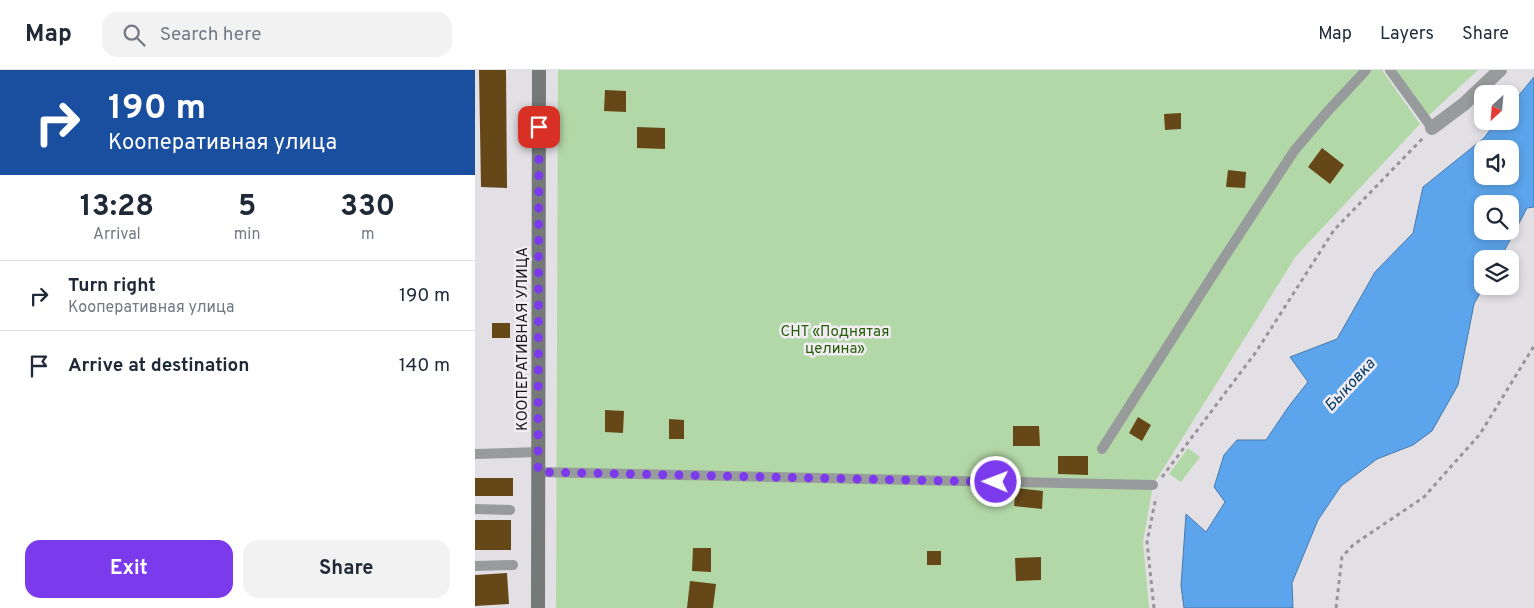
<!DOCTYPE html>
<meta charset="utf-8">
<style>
body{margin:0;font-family:Overpass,sans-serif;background:#f2f2f3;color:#1f2937;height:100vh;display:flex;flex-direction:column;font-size:19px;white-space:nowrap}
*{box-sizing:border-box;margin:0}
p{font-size:16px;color:#747a83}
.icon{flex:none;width:28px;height:28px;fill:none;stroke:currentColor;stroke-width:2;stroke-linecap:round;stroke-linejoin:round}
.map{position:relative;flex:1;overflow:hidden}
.panel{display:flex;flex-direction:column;background:#fff;width:475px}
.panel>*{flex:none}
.hud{background:#1a4fa0;color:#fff;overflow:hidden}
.needle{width:32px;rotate:206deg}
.fabs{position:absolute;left:999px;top:15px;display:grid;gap:10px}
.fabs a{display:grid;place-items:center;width:45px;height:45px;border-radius:10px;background:#fff;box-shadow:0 2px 8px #0003;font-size:25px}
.pin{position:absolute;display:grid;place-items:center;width:42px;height:42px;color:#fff;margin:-21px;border-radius:10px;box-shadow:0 2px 8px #0006}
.me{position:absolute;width:55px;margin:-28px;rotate:271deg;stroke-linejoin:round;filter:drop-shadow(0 0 4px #0008)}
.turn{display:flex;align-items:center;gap:18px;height:105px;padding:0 25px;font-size:22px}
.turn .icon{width:65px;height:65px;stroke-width:2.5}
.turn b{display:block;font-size:35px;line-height:42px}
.eta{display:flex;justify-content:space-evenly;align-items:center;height:85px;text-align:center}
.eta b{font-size:30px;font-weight:700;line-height:35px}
.primary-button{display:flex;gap:10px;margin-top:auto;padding:10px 25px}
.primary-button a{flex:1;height:58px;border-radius:15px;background:#7c3aed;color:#fff;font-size:20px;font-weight:700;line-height:58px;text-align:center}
.primary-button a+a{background:#f2f2f3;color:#1f2937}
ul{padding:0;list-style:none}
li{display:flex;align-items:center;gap:15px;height:70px;padding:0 25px;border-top:1px solid #e0e1e3}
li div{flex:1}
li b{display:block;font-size:19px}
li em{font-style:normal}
header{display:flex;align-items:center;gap:30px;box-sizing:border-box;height:70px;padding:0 25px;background:#fff;border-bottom:1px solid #e0e1e3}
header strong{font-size:24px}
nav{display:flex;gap:28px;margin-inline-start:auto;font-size:18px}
.search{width:350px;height:45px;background:#f2f2f3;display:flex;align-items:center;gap:12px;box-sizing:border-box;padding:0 18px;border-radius:15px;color:#747a83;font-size:19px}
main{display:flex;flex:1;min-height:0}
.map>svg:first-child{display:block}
.green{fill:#b3d8a7}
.water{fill:#5ca4eb;stroke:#487aac;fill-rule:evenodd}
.building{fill:#664717}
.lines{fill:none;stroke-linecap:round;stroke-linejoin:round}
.path{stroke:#989599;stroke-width:3;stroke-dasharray:4 4;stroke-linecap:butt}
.service{stroke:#989b9b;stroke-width:10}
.minor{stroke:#989b9b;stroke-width:14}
.secondary{stroke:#757a79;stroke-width:14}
.route{stroke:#7c3aed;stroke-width:9;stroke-dasharray:0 16.2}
.labels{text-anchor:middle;stroke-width:5;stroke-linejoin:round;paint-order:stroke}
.park-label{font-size:15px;fill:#265d07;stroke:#f1edf2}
.street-label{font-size:15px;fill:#1a191a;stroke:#f1edf2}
.water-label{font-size:16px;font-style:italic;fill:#043c69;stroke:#f1edf2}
</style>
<header>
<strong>Map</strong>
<div class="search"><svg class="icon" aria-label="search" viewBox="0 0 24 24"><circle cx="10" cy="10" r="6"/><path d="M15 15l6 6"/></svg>Search here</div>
<nav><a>Map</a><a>Layers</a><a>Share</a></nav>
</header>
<main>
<section class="panel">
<div class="hud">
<div class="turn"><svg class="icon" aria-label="right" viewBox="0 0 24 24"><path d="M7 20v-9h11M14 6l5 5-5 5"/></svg><div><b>190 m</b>Кооперативная улица</div></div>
</div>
<div class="eta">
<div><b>13:28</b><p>Arrival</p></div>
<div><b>5</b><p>min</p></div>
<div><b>330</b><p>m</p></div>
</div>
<ul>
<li><svg class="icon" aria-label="right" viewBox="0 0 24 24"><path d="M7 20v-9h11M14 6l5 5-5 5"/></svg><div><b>Turn right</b><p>Кооперативная улица</p></div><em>190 m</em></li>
<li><svg class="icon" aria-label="arrive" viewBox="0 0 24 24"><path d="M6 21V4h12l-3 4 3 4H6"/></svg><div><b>Arrive at destination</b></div><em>140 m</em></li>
</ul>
<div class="primary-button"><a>Exit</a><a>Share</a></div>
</section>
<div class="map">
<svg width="1059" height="538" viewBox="0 0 1059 538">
<rect width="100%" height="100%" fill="#e3e0e5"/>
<path class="green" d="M83,0H907L945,54L821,186L678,415L668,472L674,538H81Z
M919,0H1003L953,46Z
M713,378L725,387L706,412L694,404Z"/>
<path class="water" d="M1059,7V137L1052,138L1025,189H1008L1009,216L999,234L983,315L957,361L938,375L902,389L866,416L843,450L817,513L818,538H709L706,516L711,444L731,462L750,432L739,417L749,385L762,370H791L814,336L833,312L815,287L862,269L900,202L938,163L948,117L1009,68L1022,51H1035V36ZM1008,79H1035V106H1008ZM1008,134H1035V161H1008Z"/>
<path class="building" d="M4,0H31L32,118L6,117Z
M130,20L151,21V42L129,41Z
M706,43V59L690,60L689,44Z
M162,57L190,58V79L162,78Z
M847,78L869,95L855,114L833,97Z
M753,100L771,102L770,118L751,117Z
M17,253H35V268H17Z
M130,340L149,341L148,363L130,362Z
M663,347L676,355L667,371L654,363Z
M194,349L209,350V369H194Z
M538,356H564L565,376H538Z
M583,386H613V405L583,404Z
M0,408H38V426H0Z
M541,418L568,421L567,439L539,436Z
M0,450H36V480H0Z
M218,478H236V502L217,501Z
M452,481H466V495H452Z
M566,487V510L541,511L540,488Z
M32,503L34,534L0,536V505Z
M215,511L241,514L238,538H212Z"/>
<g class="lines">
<path class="path" d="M687,407L781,282L859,160L948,68
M679,538L672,472L681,427
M861,538L867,487L878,475L949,427L1005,364L1059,276"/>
<path class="service" d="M915,0L957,58
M627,379L741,200L819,81L852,42L891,0
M0,384L63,382
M63,402L678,415
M0,439L35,440
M0,496L38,495"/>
<path class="minor" d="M957,58L989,34L1025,0"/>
<path class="secondary" d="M63,538L64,0"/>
</g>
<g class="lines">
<path class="route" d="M64,57L63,402L521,412"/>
</g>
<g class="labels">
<g class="park-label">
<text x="360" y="266">СНТ «Поднятая<tspan x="360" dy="17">целина»</tspan></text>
</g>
<g class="street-label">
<text transform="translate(47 269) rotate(-90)" y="5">КООПЕРАТИВНАЯ УЛИЦА</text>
</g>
<g class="water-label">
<text transform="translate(874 314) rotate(-47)" y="6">Быковка</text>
</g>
</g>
</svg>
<div class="fabs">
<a><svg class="needle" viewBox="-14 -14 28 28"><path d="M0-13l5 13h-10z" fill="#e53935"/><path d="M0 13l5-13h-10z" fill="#747a83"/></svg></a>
<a><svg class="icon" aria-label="sound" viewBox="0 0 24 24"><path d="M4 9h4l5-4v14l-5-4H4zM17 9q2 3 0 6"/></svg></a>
<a><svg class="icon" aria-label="search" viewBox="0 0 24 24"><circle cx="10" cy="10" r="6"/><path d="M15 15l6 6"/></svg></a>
<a><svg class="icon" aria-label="layers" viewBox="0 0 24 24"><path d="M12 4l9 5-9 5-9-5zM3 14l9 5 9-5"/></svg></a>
</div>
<div class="pin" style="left:64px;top:57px;background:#d93025"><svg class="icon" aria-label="arrive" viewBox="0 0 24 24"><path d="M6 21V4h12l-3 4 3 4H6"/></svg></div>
<svg class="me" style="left:521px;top:412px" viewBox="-20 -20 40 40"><circle r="17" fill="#7c3aed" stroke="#fff" stroke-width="3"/><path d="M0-11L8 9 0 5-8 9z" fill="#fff"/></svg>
</div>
</main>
